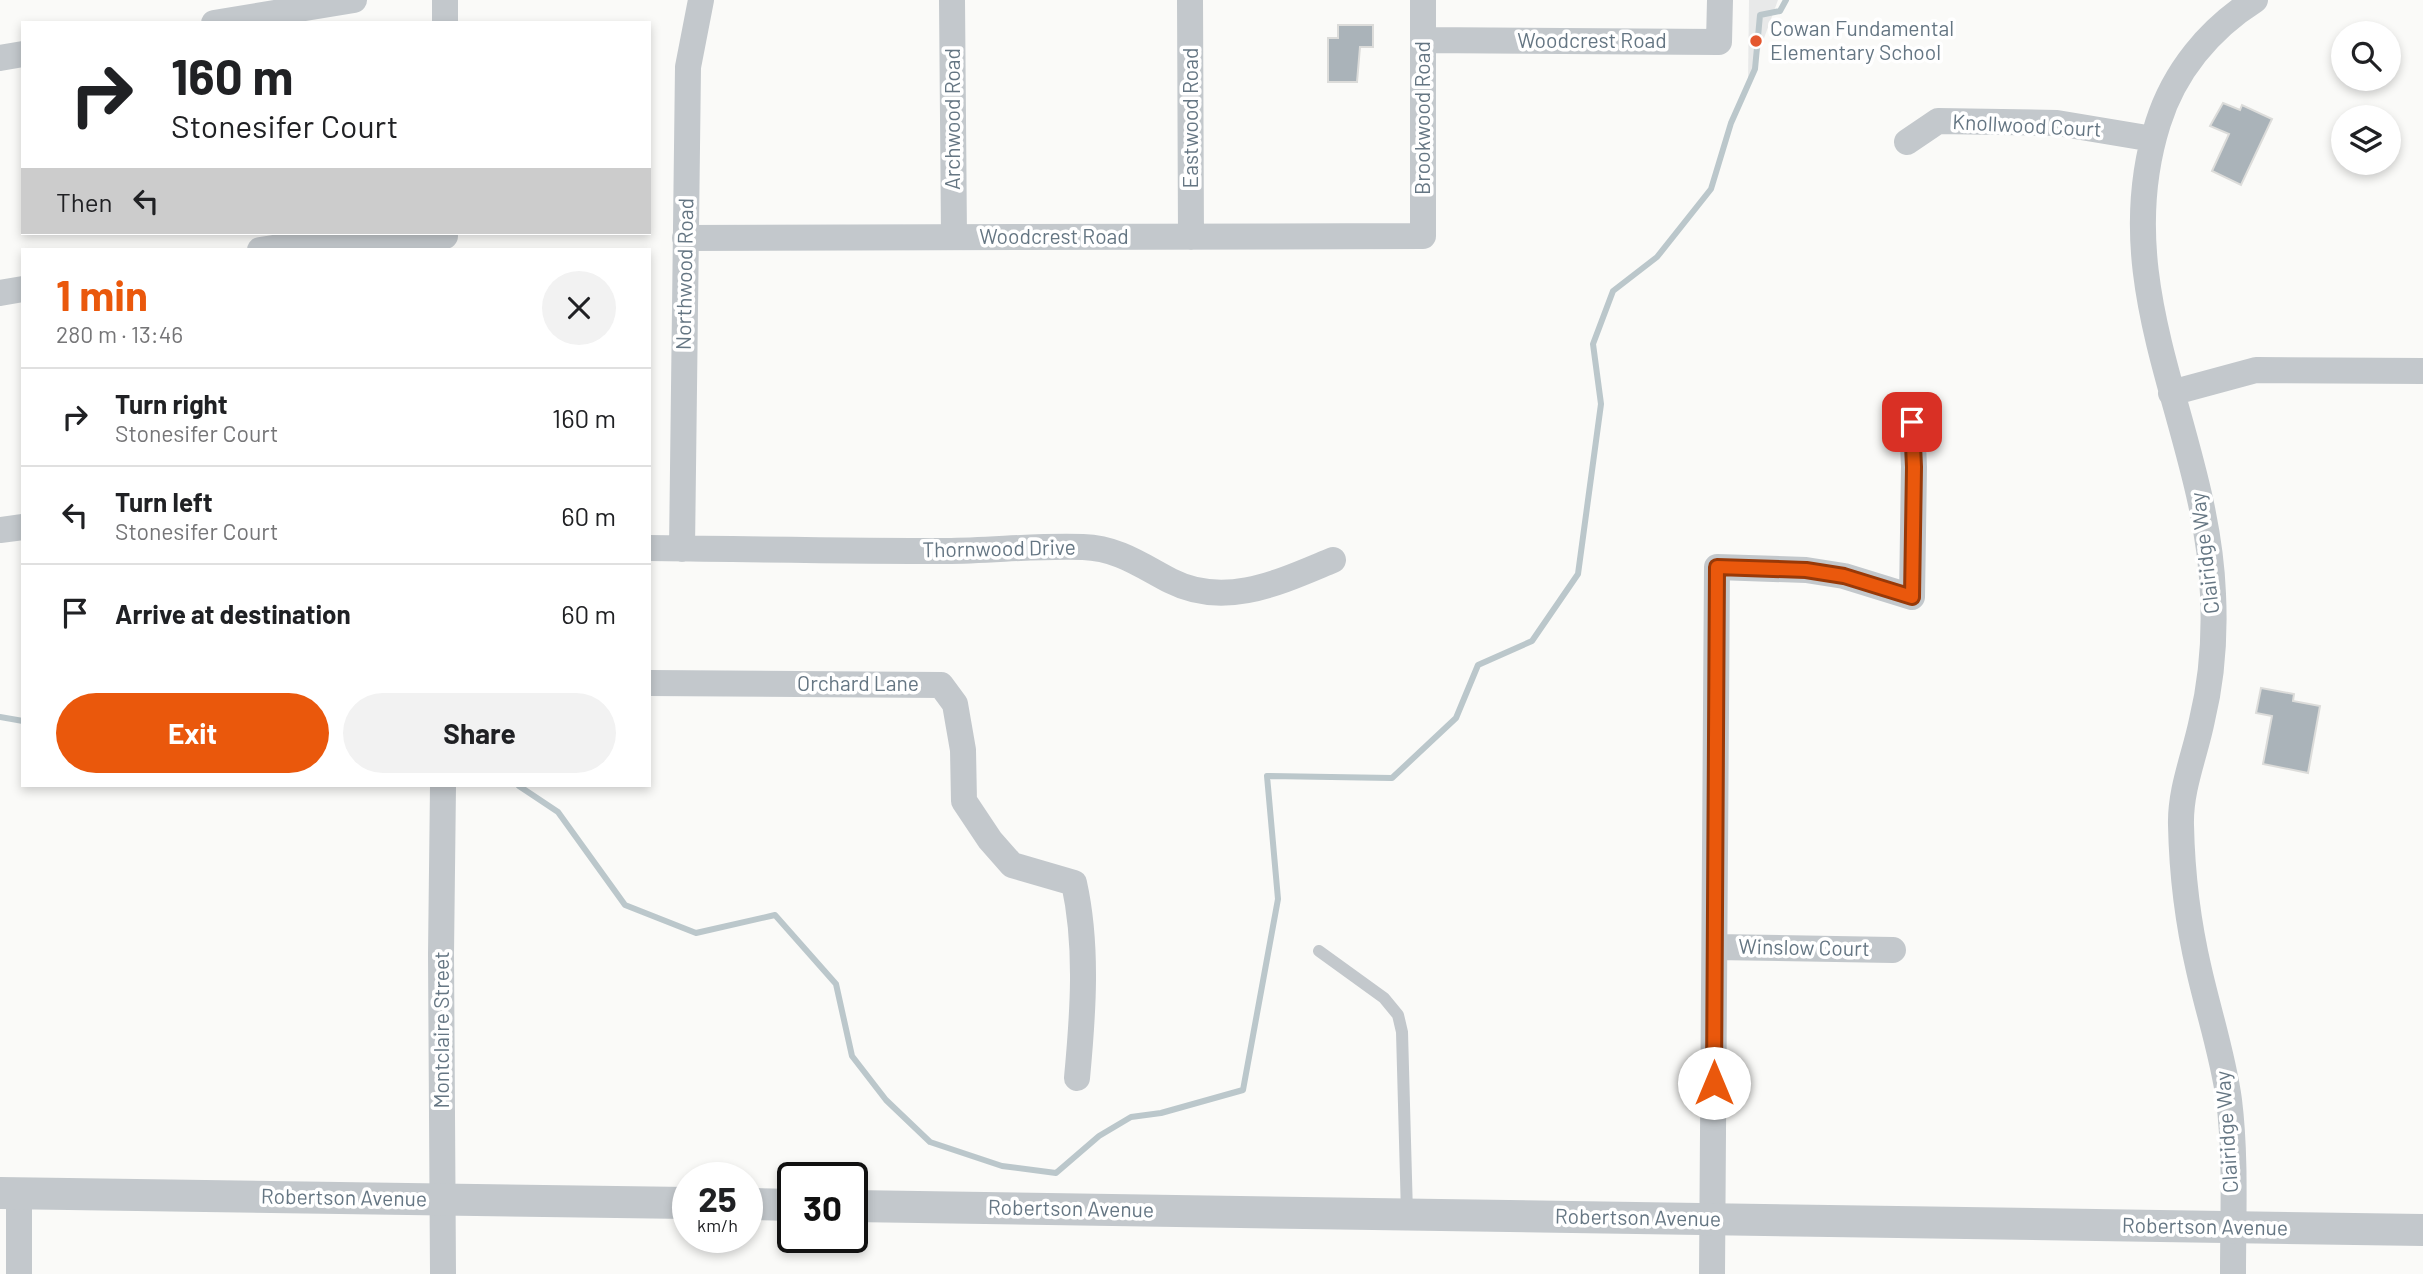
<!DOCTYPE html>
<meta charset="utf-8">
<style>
body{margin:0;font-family:Barlow,sans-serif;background:#f2f2f2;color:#202124;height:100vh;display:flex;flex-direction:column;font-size:26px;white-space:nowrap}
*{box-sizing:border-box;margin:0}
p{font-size:23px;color:#757577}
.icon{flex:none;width:38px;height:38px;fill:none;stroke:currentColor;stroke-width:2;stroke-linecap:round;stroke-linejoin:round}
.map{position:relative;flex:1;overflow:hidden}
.drawer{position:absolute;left:21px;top:248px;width:630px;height:539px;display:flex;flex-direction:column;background:#fff;border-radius:0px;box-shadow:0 4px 10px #0003}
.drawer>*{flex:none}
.guide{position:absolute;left:21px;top:21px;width:630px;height:214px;border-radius:0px;box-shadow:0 4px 10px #0003;background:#fff;color:#202124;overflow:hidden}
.tools{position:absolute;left:2331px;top:21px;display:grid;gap:14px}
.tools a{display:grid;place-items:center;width:70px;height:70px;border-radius:50%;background:#fff;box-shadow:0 4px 10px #0003;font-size:35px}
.speed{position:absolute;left:672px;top:1162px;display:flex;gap:14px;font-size:35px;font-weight:700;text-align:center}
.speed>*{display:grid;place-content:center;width:91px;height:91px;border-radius:50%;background:#fff;box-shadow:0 4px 10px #0003;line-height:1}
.speed small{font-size:18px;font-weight:400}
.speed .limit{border:4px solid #111;border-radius:10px;background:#fff;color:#111}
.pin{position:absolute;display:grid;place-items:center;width:60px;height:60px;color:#fff;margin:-30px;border-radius:14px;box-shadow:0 4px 10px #0006}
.me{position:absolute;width:77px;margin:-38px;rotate:0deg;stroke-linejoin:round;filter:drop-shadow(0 0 5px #0008)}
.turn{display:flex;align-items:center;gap:24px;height:147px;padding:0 35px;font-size:32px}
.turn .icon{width:91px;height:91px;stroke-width:2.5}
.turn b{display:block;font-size:49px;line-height:60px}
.then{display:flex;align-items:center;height:66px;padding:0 35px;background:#0003;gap:14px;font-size:26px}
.round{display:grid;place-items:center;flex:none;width:74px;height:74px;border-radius:37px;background:#f2f2f2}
.summary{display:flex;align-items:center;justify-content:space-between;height:119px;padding:0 35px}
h1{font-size:42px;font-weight:700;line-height:52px;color:#ea580c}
.primary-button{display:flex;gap:14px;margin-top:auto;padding:14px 35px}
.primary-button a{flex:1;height:80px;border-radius:42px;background:#ea580c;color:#fff;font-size:28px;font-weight:700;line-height:80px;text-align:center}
.primary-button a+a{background:#f2f2f2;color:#202124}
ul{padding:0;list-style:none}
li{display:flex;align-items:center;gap:21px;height:98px;padding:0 35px;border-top:2px solid #e0e0e0}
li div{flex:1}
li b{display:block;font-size:26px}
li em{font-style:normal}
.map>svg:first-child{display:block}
.built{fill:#e8e9e9}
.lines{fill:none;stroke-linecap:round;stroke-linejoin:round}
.stream{stroke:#bbc7cb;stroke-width:6}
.building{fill:#aab3b9;stroke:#dcdcda;stroke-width:2}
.service{stroke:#c3c8cc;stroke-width:12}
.minor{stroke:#c3c8cc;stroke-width:26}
.tertiary{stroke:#c3c8cc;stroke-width:32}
.route-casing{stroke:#983908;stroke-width:18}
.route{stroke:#ea580c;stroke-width:12}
.poi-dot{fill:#e4572e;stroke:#fff;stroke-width:2.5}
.labels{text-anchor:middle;stroke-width:7;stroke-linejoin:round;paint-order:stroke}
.poi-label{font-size:21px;fill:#657683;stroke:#fff;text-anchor:start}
.street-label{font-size:21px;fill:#657683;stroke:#fff}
</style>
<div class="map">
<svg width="2423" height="1274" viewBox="0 0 2423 1274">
<rect width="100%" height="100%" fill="#fafaf8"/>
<path class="built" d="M1749,0H1778L1748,82Z"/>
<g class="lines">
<path class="stream" d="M0,717L23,721
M519,786L558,812L625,905L696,933L775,915L836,984L852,1056L886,1100L930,1142L1002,1166L1056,1173L1099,1136L1131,1117L1161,1113L1243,1090L1278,899L1267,776L1392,778L1456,718L1478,665L1532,641L1578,574L1601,404L1593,344L1613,291L1657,257L1711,189L1731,123L1755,69L1760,15L1780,11L1786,0"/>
</g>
<path class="building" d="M1338,25H1373V47H1360L1357,82H1328V38H1338Z
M2223,103L2240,110L2242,105L2272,119L2241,185L2212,171L2229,134L2210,126Z
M2261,688L2294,694L2293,701L2320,706L2308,773L2263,764L2272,716L2256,713Z"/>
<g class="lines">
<path class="service" d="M1319,951L1384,998L1398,1015L1402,1032L1407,1214"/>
<path class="minor" d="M952,0L954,237
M1190,0L1191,237
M214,23L354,0
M445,23V0
M1423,40L1719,42L1720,0
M0,58L23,54
M1907,142L1938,121L2057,123L2153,139
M685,238L1423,236V0
M260,250L325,240L373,236H445
M0,293L23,289
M2171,393L2256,370L2423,371
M0,530L23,527
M649,548C748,549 847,551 946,551C991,551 1038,545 1083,547C1118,548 1142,566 1171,581C1226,609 1282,581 1333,560
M682,549L688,67L701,0
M649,683L941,685L955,704L963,750L964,801L990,840L1012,865L1074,883C1088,946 1083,1014 1077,1078
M1715,947L1893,950
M19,1274V1193
M443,1274L441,954L443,786
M1712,1274L1717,567L1806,570L1844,576L1912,597L1914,467L1912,421
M2233,1274C2233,1218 2236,1156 2229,1100C2223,1056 2209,1014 2199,970C2188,923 2182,874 2181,825C2180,789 2195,755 2202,720C2212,679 2215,636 2213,594C2207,431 2105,291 2158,123C2174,72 2209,29 2255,0"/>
<path class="tertiary" d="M0,1193L688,1203
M747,1204L793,1205
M852,1206L2423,1230"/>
</g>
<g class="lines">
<defs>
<path id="route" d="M1714,1083L1717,567L1806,570L1844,576L1912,597L1914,467L1912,422"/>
</defs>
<use href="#route" class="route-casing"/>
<use href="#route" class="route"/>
</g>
<circle class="poi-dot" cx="1756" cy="41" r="7"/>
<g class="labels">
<g class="poi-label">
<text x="1770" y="36">Cowan Fundamental<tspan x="1770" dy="24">Elementary School</tspan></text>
</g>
<g class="street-label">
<text x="1592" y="48">Woodcrest Road</text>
<text transform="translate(1191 118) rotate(-90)" y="7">Eastwood Road</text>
<text transform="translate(1423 118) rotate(-90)" y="7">Brookwood Road</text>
<text transform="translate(953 119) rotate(-90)" y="7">Archwood Road</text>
<text transform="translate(2027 126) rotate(3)" y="7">Knollwood Court</text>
<text x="1054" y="244">Woodcrest Road</text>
<text transform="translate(685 274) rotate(-89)" y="7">Northwood Road</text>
<text transform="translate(999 549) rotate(-1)" y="7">Thornwood Drive</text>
<text transform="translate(2205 553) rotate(-97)" y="7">Clairidge Way</text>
<text x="858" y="691">Orchard Lane</text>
<text transform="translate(1804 948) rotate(1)" y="7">Winslow Court</text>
<text transform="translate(442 1030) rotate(-90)" y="7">Montclaire Street</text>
<text transform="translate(2227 1132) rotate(-94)" y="7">Clairidge Way</text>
<text transform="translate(344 1198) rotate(1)" y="7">Robertson Avenue</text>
<text transform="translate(1071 1209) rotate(1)" y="7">Robertson Avenue</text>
<text transform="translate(1638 1218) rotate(1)" y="7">Robertson Avenue</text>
<text transform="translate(2205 1227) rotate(1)" y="7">Robertson Avenue</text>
</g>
</g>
</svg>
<div class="tools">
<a><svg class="icon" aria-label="search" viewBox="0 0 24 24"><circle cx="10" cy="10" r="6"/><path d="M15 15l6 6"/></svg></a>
<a><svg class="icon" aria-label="layers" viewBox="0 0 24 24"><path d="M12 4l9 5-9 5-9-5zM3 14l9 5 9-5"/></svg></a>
</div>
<div class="speed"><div>25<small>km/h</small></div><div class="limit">30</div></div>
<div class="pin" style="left:1912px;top:422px;background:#d93025"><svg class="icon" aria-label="arrive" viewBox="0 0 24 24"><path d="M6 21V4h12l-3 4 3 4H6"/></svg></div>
<svg class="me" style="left:1714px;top:1083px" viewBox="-20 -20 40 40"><circle r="19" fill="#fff"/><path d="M0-13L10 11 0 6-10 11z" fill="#ea580c"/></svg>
<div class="guide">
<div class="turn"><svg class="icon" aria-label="right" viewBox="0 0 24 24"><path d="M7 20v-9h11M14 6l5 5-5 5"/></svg><div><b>160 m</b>Stonesifer Court</div></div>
<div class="then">Then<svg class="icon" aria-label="left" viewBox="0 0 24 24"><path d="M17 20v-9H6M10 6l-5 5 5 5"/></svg></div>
</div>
<section class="drawer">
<div class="summary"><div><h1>1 min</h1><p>280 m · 13:46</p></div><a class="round"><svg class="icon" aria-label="close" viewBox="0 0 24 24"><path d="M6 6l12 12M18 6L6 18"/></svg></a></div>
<ul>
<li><svg class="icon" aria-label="right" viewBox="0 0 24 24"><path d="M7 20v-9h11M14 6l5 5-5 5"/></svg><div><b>Turn right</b><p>Stonesifer Court</p></div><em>160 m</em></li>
<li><svg class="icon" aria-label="left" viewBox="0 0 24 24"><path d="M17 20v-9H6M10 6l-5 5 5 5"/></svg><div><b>Turn left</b><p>Stonesifer Court</p></div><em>60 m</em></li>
<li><svg class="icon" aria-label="arrive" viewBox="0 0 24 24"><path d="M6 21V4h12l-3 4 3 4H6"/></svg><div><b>Arrive at destination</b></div><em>60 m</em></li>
</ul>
<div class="primary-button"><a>Exit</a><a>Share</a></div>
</section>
</div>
